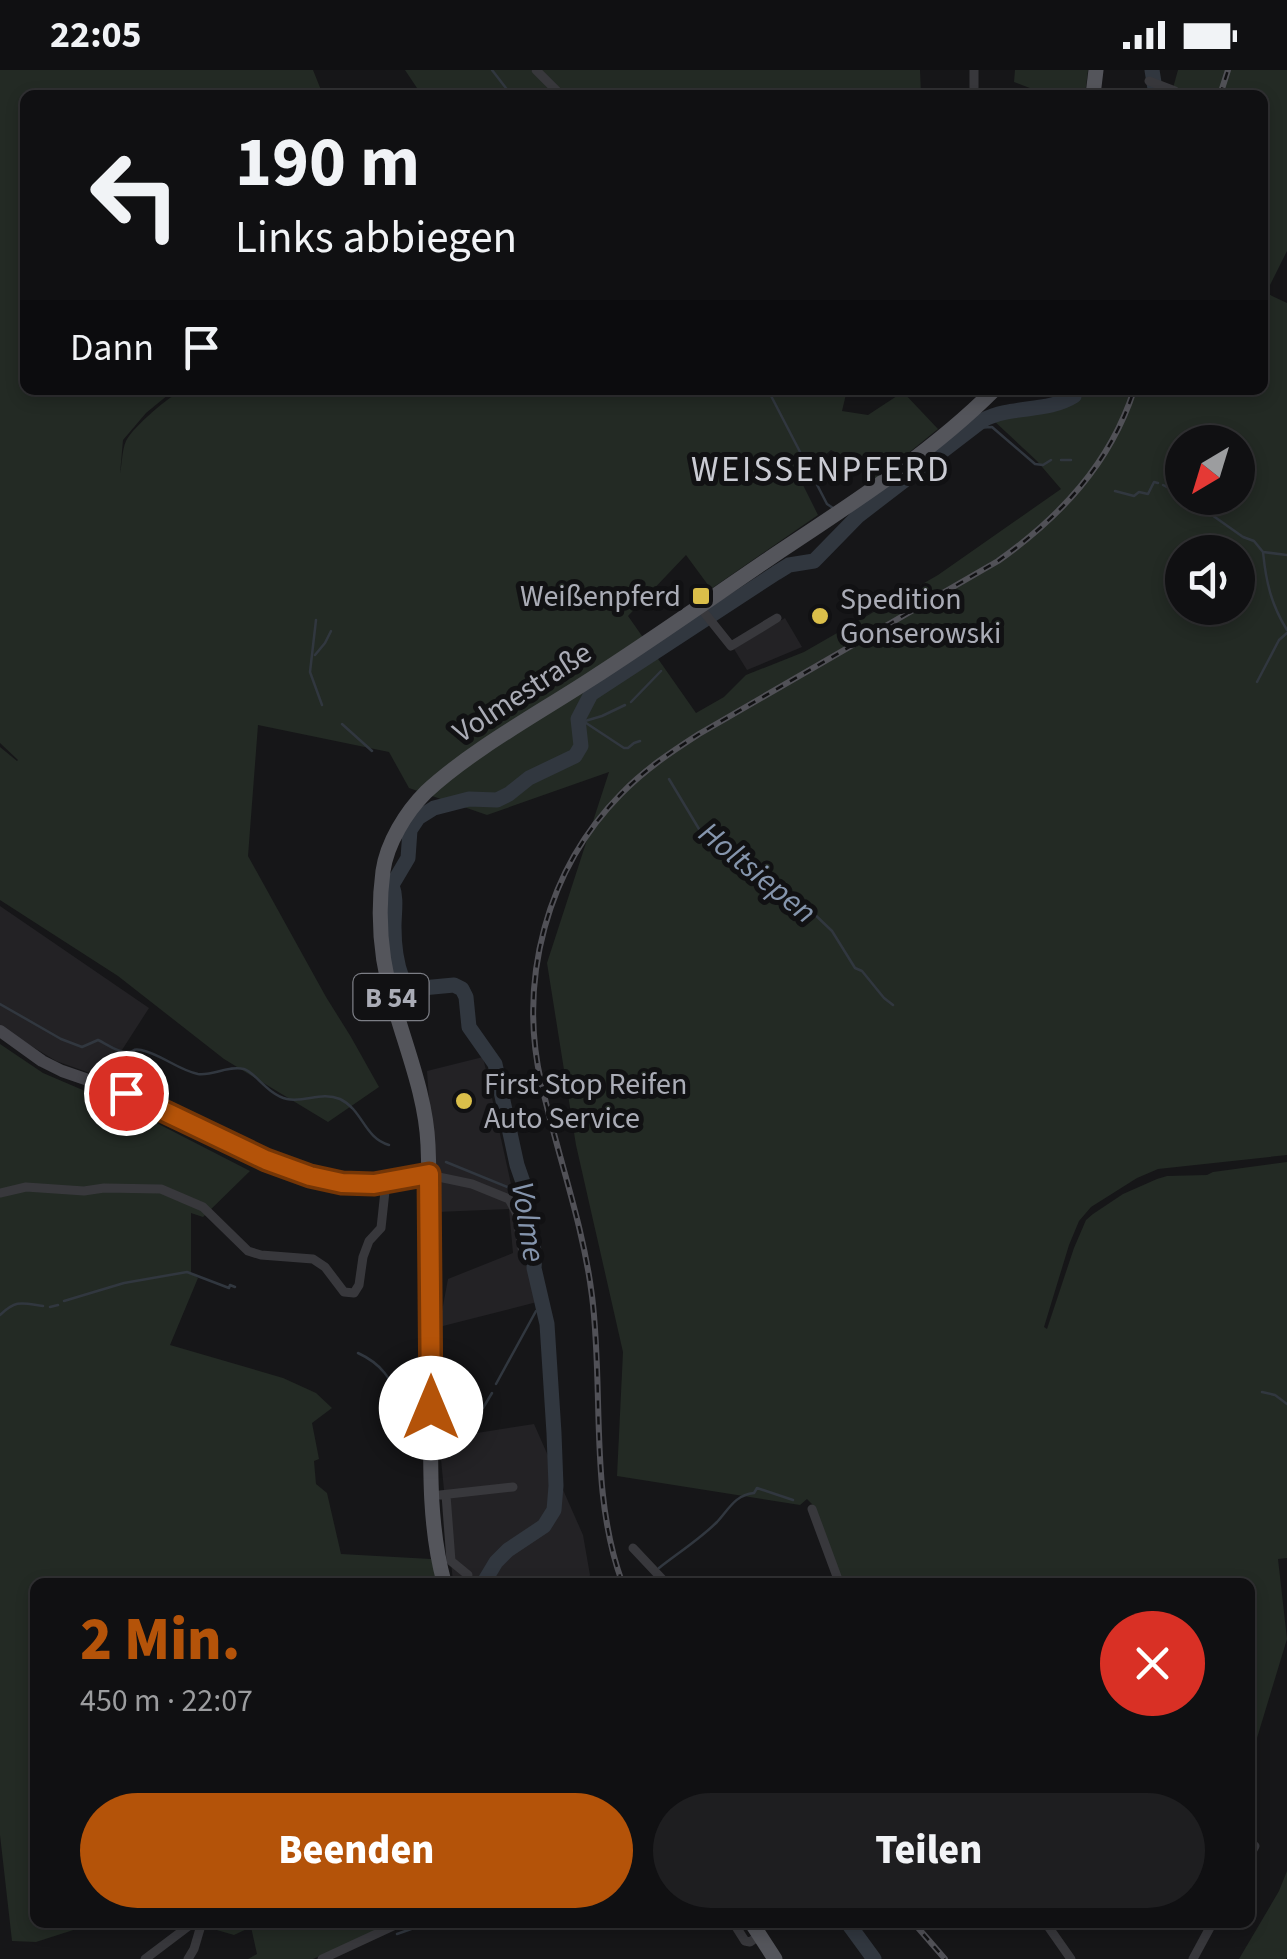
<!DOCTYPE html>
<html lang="de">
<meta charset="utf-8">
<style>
body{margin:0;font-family:"Source Sans 3",sans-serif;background:#1e1e20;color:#f1f3f6;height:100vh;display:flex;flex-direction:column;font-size:38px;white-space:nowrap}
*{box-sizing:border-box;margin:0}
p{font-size:32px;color:#9c9d9f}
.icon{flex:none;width:55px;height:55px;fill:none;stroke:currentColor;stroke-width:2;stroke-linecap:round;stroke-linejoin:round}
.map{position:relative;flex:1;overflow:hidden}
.details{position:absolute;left:30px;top:1508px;width:1225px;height:350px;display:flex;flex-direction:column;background:#101012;border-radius:15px;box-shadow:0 5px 15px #0003,0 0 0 2px #303032}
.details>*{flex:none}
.banner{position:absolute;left:20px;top:20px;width:1248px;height:305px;border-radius:15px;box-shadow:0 5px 15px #0003,0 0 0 2px #303032;background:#101012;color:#f1f3f6;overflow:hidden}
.needle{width:65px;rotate:218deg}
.controls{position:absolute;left:1165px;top:355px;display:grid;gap:20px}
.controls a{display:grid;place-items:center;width:90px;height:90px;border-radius:50%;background:#101012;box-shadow:0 5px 15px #0003,0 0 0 2px #303032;font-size:50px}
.pin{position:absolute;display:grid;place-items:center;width:85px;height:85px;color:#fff;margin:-42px;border:5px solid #fff;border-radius:50%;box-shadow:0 2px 10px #0007}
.me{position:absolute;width:110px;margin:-55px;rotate:0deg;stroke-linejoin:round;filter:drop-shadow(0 0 8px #0008)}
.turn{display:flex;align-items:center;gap:35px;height:210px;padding:0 50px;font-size:45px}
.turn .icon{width:130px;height:130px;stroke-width:2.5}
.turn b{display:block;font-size:70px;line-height:85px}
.then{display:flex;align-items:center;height:95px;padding:0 50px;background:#0003;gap:20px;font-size:38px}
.round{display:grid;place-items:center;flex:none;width:105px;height:105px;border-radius:52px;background:#1e1e20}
.summary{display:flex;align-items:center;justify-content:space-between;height:170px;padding:0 50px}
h1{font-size:60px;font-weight:800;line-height:75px;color:#b45309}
.action{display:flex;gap:20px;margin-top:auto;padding:20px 50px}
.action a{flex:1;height:115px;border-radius:60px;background:#b45309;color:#fff;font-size:40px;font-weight:800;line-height:115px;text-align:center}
.action a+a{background:#1e1e20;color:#f1f3f6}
.status{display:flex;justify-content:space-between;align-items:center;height:70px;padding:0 50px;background:#101012;direction:ltr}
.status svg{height:28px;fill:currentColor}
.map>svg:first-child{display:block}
.built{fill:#232225}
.green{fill:#232a24;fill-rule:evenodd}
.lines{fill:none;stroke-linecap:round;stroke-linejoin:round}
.stream{stroke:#31373f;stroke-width:2.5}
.river{stroke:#31373f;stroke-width:15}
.minor{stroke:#38383c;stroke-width:9}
.secondary{stroke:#46464c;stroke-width:12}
.primary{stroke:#54555b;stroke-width:15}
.rail-casing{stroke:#515157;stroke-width:6}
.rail{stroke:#111113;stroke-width:2.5;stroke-dasharray:8;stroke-linecap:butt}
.route-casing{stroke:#753606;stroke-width:25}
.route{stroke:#b45309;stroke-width:18}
.poi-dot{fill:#dbbf4a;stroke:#111113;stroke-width:4}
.labels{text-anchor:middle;stroke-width:10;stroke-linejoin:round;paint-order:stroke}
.shield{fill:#111113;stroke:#7c7e85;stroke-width:2.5}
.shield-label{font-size:28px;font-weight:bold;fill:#aaacb6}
.poi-label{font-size:30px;fill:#aaacb6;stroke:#111113;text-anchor:start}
.street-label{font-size:30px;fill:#aaacb6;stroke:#111113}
.water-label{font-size:32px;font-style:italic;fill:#8595ad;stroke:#111113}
.quarter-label{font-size:35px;letter-spacing:2.5px;fill:#cacbd3;stroke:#111113}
</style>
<div class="status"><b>22:05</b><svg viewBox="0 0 49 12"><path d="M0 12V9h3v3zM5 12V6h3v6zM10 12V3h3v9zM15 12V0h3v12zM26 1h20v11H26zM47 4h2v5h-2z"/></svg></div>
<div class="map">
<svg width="1287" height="1889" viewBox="0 0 1287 1889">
<rect width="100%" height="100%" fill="#161618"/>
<path class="built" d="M785,548L802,577L747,600L734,579Z
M0,836L149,938L104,1008L56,991L0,957Z
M483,987L537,1232L439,1257L448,1209L513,1183L509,1139L437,1142L427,1001Z
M534,1354L583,1465L590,1505L587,1512H453L439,1369Z"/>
<path class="green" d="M0,0H313L323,25H25V320H174L146,343L123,370L120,404C122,394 122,380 126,371C133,357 169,326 183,320H847L842,341L868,345L903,322L938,359L874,411L867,398L831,380L799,407L818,445L711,519L686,485L628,546L696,643L724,627L746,605L804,582L938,505L1061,419L1037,391L992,349C1002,342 1010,336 1022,334C1046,329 1055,337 1077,320H1262V25H1179L1173,18L1178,0H1287V181L1266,223L1287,233V1085L1158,1099L1137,1108L1091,1137L1079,1151L1069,1175L1044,1257L1047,1259L1074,1178L1086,1150L1093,1144L1123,1124L1157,1109L1167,1106L1207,1105L1213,1102L1287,1092V1488L1278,1489L1287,1569L1250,1691V1512H843L814,1436L807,1429L800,1435L617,1406L623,1282L576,1075L547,893L609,702L487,745L409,718L389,682L258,655L248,786L326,927L351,967L379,1017L328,1052L224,989L118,906L0,830V677L17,691L18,690L0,673ZM1182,372H1238V428H1182ZM1182,482H1238V538H1182Z
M405,0H531L556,25H413L419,21Z
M542,0H920L921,25H567Z
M1015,0H1088L1085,25H1035V20L1014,12Z
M0,974L43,1003L141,1045L250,1101L203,1147L191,1143V1203L198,1208L170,1275L283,1308L316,1323L332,1338L312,1353L319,1389L314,1391L316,1414L327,1423L341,1484L431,1489L439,1512H35V1852L95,1853L36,1872L12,1871L0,1765Z
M1287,1801V1887L1286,1889H1239L1279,1821Z
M203,1852L394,1853L313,1889H248L257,1884L251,1857L234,1865L203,1856Z"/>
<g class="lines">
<path class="stream" d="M492,0L509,22L508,25
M768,320L827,434L833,438
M974,358L992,357L1035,394L1043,395L1051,390
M1061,390H1071
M1163,415L1182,425
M1115,421L1134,426L1139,422L1148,424L1154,412L1158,413
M1188,428L1243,467L1254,471L1263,482L1287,485
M842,458L845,461
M1263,482C1266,512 1271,534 1287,560
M316,550L310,602L322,635
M315,585L325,573L331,561
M1257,612L1279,570L1287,563
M631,632L661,601
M578,651H583L624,678H628L634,673L640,671
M585,651L602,646L625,635
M342,654L372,681
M669,709L702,764L725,779L736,792L760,809L809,839L832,861L855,898L862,901L884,928L893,935
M762,813L769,824
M0,934L61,969L82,977L98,970C107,974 116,982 126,982C137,982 130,978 141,980C161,984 178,1000 198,1004C213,1006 229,995 244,999C255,1002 268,1025 287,1029C305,1033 321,1021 340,1029C363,1040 364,1068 389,1075
M446,1092L510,1118L521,1132
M64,1231L124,1213L187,1202L229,1218L230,1215L235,1217
M50,1237L58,1235
M0,1245C17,1229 22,1233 43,1236
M358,1283C395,1300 393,1325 413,1353H422
M496,1314L536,1241L543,1237
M1262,1322L1275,1325L1287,1334
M457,1357L483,1338L492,1323
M659,1498C678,1483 700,1469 717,1452C729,1439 735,1425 754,1423L757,1418L793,1430
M397,1864L431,1852"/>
<path class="river" d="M1152,0L1156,25
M484,1512L496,1492L508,1480L544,1456L554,1440L556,1416L554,1363L547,1254L534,1198L535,1184L521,1132L525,1118L517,1095L495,994L469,957L466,927L462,919L454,915L422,918L402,908C396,892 394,875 394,857C394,842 397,829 392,815L408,788L410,760L418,748L434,738L469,729L497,730L509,724L529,708L575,686L581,676L578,649L591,624L776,503L789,495L814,491L858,446L983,350C1012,335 1047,343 1074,326L1073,320
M847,1852L874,1889"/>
<path class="minor" d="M536,0L561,25
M1149,11L1175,21
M974,25V0
M699,536L731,576L777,548
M429,1105L472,1114L509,1129L516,1142L524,1189
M0,1123L26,1117L84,1121L104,1118L161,1119L203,1137L248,1181L261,1185L313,1189L325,1197L344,1222L354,1223L359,1215L363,1187L369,1171L381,1158L386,1112
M440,1425L513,1417
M446,1425L451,1491L468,1505
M812,1439L839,1512
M633,1478L665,1512
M1250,1785L1255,1776
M733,1852L745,1871L750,1872L760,1865
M1045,1852L1071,1889
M145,1889L194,1852
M188,1889L194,1879L202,1852
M322,1889L402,1852
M1193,1889L1213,1852"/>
<path class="secondary" d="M0,961L42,991L62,1001L126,1023L290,1099L330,1111L356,1114H374L429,1105"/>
<path class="primary" d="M1093,25L1096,0
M444,1512C427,1450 431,1381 431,1317C431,1236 431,1155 428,1075C426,1027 407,981 394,935C381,892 377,846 383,801C387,773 406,742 426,722C470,681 537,644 588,611C652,570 714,526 776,484C851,434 930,384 994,320
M751,1852L775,1889"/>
<defs>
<path id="rail" d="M1220,25L1228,0
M622,1512C589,1421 604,1321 592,1226C583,1153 557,1084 541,1012C518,909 547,799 621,724C644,700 671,682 699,664L998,491C1060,447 1110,394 1134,320
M913,1852L945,1889"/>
</defs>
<use href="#rail" class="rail-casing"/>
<use href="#rail" class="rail"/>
</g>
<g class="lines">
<defs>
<path id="route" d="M126,1023L266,1090L310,1106L342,1113L374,1114L429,1104L431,1338"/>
</defs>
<use href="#route" class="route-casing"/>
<use href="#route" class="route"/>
</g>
<g class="poi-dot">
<rect x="691" y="516" width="20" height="20" rx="5"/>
<circle cx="820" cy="546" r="10"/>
<circle cx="464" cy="1031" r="10"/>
</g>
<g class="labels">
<rect class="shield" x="353.5" y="904" width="75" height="46" rx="8"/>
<g class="shield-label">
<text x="391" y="937">B 54</text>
</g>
<g class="poi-label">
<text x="681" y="536" text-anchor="end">Weißenpferd</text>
<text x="840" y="539">Spedition<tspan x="840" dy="34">Gonserowski</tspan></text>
<text x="484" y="1024">First Stop Reifen<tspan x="484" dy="34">Auto Service</tspan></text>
</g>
<g class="street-label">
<text transform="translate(522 622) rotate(-33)" y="10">Volmestraße</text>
</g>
<g class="water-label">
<text transform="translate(758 802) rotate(39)" y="11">Holtsiepen</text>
<text transform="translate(529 1152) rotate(81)" y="11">Volme</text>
</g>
<g class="quarter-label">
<text x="821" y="411">WEISSENPFERD</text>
</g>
</g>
</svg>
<div class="controls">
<a><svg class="needle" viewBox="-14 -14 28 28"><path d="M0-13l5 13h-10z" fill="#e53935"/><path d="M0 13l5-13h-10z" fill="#9c9d9f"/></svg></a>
<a><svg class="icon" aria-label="sound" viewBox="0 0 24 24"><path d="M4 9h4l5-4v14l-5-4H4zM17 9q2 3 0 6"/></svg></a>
</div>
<div class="pin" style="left:126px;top:1023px;background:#d93025"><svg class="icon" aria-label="arrive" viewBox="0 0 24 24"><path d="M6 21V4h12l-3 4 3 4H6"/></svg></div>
<svg class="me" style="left:431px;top:1338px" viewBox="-20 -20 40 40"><circle r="19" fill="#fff"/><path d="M0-13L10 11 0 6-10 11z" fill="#b45309"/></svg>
<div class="banner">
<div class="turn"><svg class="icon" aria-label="left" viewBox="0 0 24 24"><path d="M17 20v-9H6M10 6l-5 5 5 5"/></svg><div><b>190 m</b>Links abbiegen</div></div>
<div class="then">Dann<svg class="icon" aria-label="arrive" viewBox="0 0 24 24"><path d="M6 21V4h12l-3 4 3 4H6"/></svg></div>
</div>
<section class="details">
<div class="summary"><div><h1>2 Min.</h1><p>450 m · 22:07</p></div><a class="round" style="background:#d93025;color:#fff"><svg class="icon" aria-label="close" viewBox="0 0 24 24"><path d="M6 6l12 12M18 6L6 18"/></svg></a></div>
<div class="action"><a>Beenden</a><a>Teilen</a></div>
</section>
</div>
